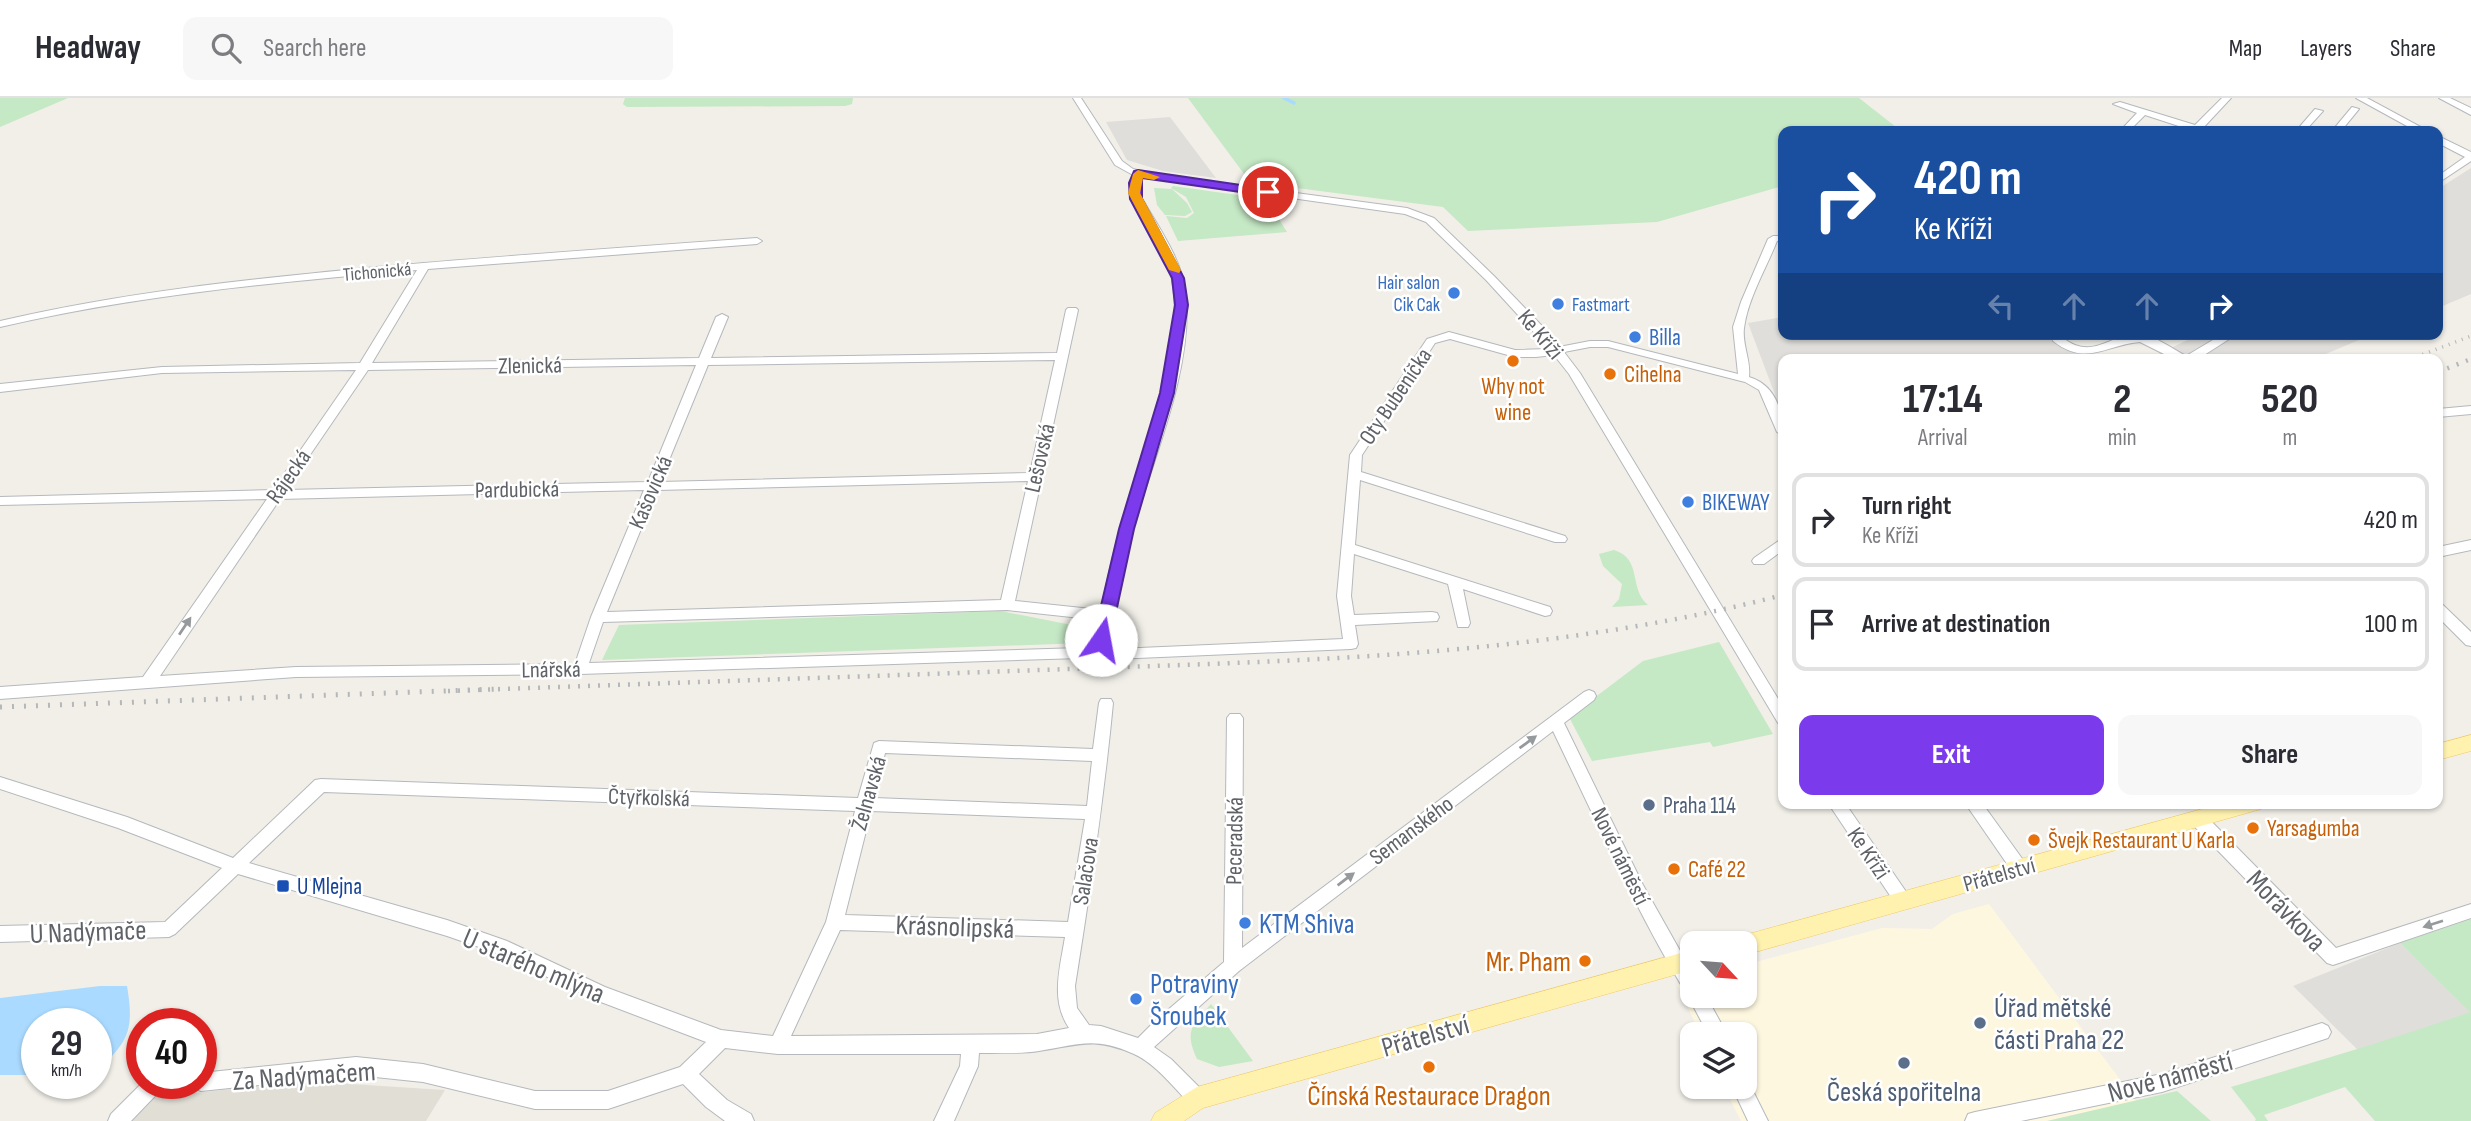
<!DOCTYPE html>
<meta charset="utf-8">
<style>
body{margin:0;font-family:"Sofia Sans Condensed",sans-serif;background:#f7f7f7;color:#2b2b33;height:100vh;display:flex;flex-direction:column;font-size:26px;white-space:nowrap}
*{box-sizing:border-box;margin:0}
p{font-size:23px;color:#7c7c81}
.icon{flex:none;width:38px;height:38px;fill:none;stroke:currentColor;stroke-width:2;stroke-linecap:round;stroke-linejoin:round}
.map{position:relative;flex:1;overflow:hidden}
.sheet{position:absolute;left:1778px;top:256px;width:665px;height:455px;display:flex;flex-direction:column;background:#fff;border-radius:14px;box-shadow:0 2px 5px #0004}
.sheet>*{flex:none}
.top-card{position:absolute;left:1778px;top:28px;width:665px;height:214px;border-radius:14px;box-shadow:0 2px 5px #0004;background:#1a4fa0;color:#fff;overflow:hidden}
.needle{width:46px;rotate:116deg}
.fabs{position:absolute;left:1680px;top:833px;display:grid;gap:14px}
.fabs a{display:grid;place-items:center;width:77px;height:77px;border-radius:14px;background:#fff;box-shadow:0 2px 5px #0004;font-size:35px}
.speed{position:absolute;left:21px;top:910px;display:flex;gap:14px;font-size:35px;font-weight:700;text-align:center}
.speed>*{display:grid;place-content:center;width:91px;height:91px;border-radius:50%;background:#fff;box-shadow:0 2px 5px #0004;line-height:1}
.speed small{font-size:18px;font-weight:400}
.speed .limit{border:10px solid #d22;background:#fff;color:#111}
.pin{position:absolute;display:grid;place-items:center;width:60px;height:60px;color:#fff;margin:-30px;border:4px solid #fff;border-radius:50%;box-shadow:0 2px 7px #0007}
.me{position:absolute;width:77px;margin:-38px;rotate:12deg;stroke-linejoin:round;filter:drop-shadow(0 0 5px #0008)}
.turn{display:flex;align-items:center;gap:24px;height:147px;padding:0 21px;font-size:32px}
.turn .icon{width:91px;height:91px;stroke-width:2.5}
.turn b{display:block;font-size:49px;line-height:60px}
.lanes{display:flex;align-items:center;height:66px;padding:0 21px;background:#0003;justify-content:center;gap:35px;direction:ltr}
.lanes .off{opacity:.35}
.eta{display:flex;justify-content:space-evenly;align-items:center;height:119px;text-align:center}
.eta b{font-size:42px;font-weight:700;line-height:49px}
.button{display:flex;gap:14px;margin-top:auto;padding:14px 21px}
.button a{flex:1;height:80px;border-radius:14px;background:#7c3aed;color:#fff;font-size:28px;font-weight:700;line-height:80px;text-align:center}
.button a+a{background:#f7f7f7;color:#2b2b33}
ul{padding:0;list-style:none}
li{display:flex;align-items:center;gap:21px;height:94px;margin:0 14px 10px;padding:0 7px;border:4px solid #e1e1e2;border-radius:14px}
li div{flex:1}
li b{display:block;font-size:26px}
li em{font-style:normal}
header{display:flex;align-items:center;gap:42px;box-sizing:border-box;height:98px;padding:0 35px;background:#fff;border-bottom:2px solid #e1e1e2}
header strong{font-size:33px}
nav{display:flex;gap:38px;margin-inline-start:auto;font-size:24px}
.search{width:490px;height:63px;background:#f7f7f7;display:flex;align-items:center;gap:18px;box-sizing:border-box;padding:0 24px;border-radius:14px;color:#7c7c81;font-size:26px}
.map>svg:first-child{display:block}
.commercial{fill:#fef7e0}
.industrial{fill:#e0deda}
.education{fill:#e1ded6}
.green{fill:#c5e8c5}
.water{fill:#aadaff}
.lines{fill:none;stroke-linecap:round;stroke-linejoin:round}
.stream{stroke:#aadaff;stroke-width:3.5}
.minor-casing{stroke:#b5b8bc;stroke-width:2}
.major-casing{stroke:#f2c960;stroke-width:1}
.minor{fill:#fff;fill-rule:evenodd}
.major{fill:#fff2af;fill-rule:evenodd}
.rail-far2{stroke:#b6b7b8;stroke-width:3.5;stroke-dasharray:1 6;stroke-linecap:butt}
.rail-far1{stroke:#b6b7b8;stroke-width:4.5;stroke-dasharray:2 8;stroke-linecap:butt}
.rail{stroke:#b6b7b8;stroke-width:5;stroke-dasharray:2 10;stroke-linecap:butt}
.oneway{fill:#979a9d}
.route{fill:#7c3aed;stroke:#51269a;stroke-width:2}
.slow{fill:#f59e0b}
.shop-dot{fill:#3f7fe0;stroke:#fff;stroke-width:2.5}
.food-dot{fill:#e8710a;stroke:#fff;stroke-width:2.5}
.service-dot{fill:#5c6f8a;stroke:#fff;stroke-width:2.5}
.transit-dot{fill:#1a4fb4;stroke:#fff;stroke-width:2.5}
.labels{text-anchor:middle;stroke-width:5;stroke-linejoin:round;paint-order:stroke}
.far-street-label{font-size:19px;fill:#5f6368;stroke:#fff}
.far-shop-label{font-size:19px;fill:#366cbe;stroke:#fff;text-anchor:end}
.street-label{font-size:23px;fill:#5f6368;stroke:#fff}
.shop-label{font-size:23px;fill:#366cbe;stroke:#fff;text-anchor:start}
.food-label{font-size:23px;fill:#c56008;stroke:#fff;text-anchor:start}
.service-label{font-size:23px;fill:#4e5e75;stroke:#fff;text-anchor:start}
.transit-label{font-size:23px;fill:#164399;stroke:#fff;text-anchor:start}
.near-street-label{font-size:28px;fill:#5f6368;stroke:#fff}
.near-shop-label{font-size:28px;fill:#366cbe;stroke:#fff;text-anchor:start}
.near-food-label{font-size:28px;fill:#c56008;stroke:#fff;text-anchor:end}
.near-service-label{font-size:28px;fill:#4e5e75;stroke:#fff;text-anchor:start}
</style>
<header>
<strong>Headway</strong>
<div class="search"><svg class="icon" aria-label="search" viewBox="0 0 24 24"><circle cx="10" cy="10" r="6"/><path d="M15 15l6 6"/></svg>Search here</div>
<nav><a>Map</a><a>Layers</a><a>Share</a></nav>
</header>
<div class="map">
<svg width="2471" height="1023" viewBox="0 0 2471 1023">
<rect width="100%" height="100%" fill="#f1efe8"/>
<path class="commercial" d="M1989,806L2136,1003L2047,1023H1741L1724,989H1745V936H1700L1677,886L1692,882V898H1745V867L1882,830L1932,831L1953,816Z"/>
<path class="industrial" d="M1170,19L1216,80L1163,73L1127,62L1106,24Z
M2471,70V196L2438,210V91Z
M1783,219V236H2055L2085,261H1783V318L1748,225Z
M2200,236H2373L2314,261H2148Z
M2400,845L2471,914L2359,953L2293,888Z"/>
<path class="education" d="M303,983L445,992L426,1023H120L140,1001Z"/>
<path class="green" d="M0,0H68L0,29Z
M625,0H853L852,6L845,8L627,9L623,6Z
M1188,0H1859L1901,33H1783V88L1657,124L1468,133L1443,109L1250,84Z
M1173,88L1266,101L1287,134L1178,143L1166,118L1187,120L1194,115L1186,99L1171,90Z
M1154,90L1172,91L1187,105L1192,114L1185,118L1165,117L1157,107Z
M1614,452C1643,461 1628,490 1648,507L1612,509L1619,501L1622,486L1603,468L1599,456Z
M1000,513L1077,528L1084,545L602,562L619,527Z
M1719,544L1773,636L1713,649L1710,644L1592,663L1569,619L1643,563Z
M2471,821V1023H2375L2345,989L2264,1017L2268,1023H2255L2256,1021L2231,989C2311,965 2391,942 2470,914L2400,845Z
M1211,906L1253,963L1219,969L1197,961C1184,933 1192,927 1211,906Z
M2177,993L2211,1023H2047Z"/>
<path class="water" d="M100,888H127C134,929 130,945 96,972V926H37V977H0V900Z"/>
<g class="lines">
<path class="stream" d="M1284,0L1294,5"/>
<defs>
<path id="minor" d="M1073,0H1081L1122,63L1133,71L1154,76L1407,110L1434,120L1494,178L1543,229L1559,249L1590,243H1608L1738,276L1733,229L1741,204L1768,141L1773,138H1783V142L1777,143C1766,171 1748,200 1744,230C1742,247 1751,262 1749,279C1775,287 1783,312 1783,338L1777,334L1759,292L1745,284L1608,249H1590L1564,254L1580,275L1783,609V627L1778,625L1569,276L1554,257L1536,259H1515L1450,241L1435,245L1362,357L1361,374L1565,438L1567,441L1565,444H1555L1360,382L1355,447L1550,509L1552,513L1550,517L1545,518L1463,491L1470,525L1468,529H1458L1448,486L1354,456L1351,498L1354,517L1432,514L1437,515L1439,519L1437,523L1355,527L1358,546L1356,550L1351,551L1114,561L1099,553L1081,560L580,576L296,579L0,601V589L143,579L267,401L0,407V399L273,392L356,272L162,275L0,294V286L162,269L360,265L417,172C277,184 137,197 0,229V223C124,194 250,181 377,169C503,158 630,149 757,140L762,143L757,146L428,171L372,265L699,260L716,219L722,216L728,219L711,260L1057,255L1066,212L1068,210H1076L1078,212L1015,503L1101,512C1107,485 1112,456 1121,429C1143,357 1192,245 1169,170C1162,148 1141,117 1129,95L1133,77L1115,67ZM1142,79L1405,116L1426,124L1486,182L1549,251L1515,252L1449,234L1427,241L1350,357L1337,498L1343,541L1116,551L1108,545C1116,507 1123,468 1133,430C1154,359 1193,270 1186,196C1182,160 1156,126 1139,95ZM1055,262L1030,375L660,384L708,267ZM696,267L648,384L286,392L368,272ZM1028,383L1001,502L607,514L657,392ZM644,392L591,519L575,566L296,569L160,578L280,401ZM1007,512L1099,522L1094,544L1080,550L589,565L603,524Z
M2222,0H2231L2203,30L2208,33H2194L2145,17L2129,33H2120L2137,15L2113,6L2120,4L2195,27Z
M2356,0H2367L2428,33H2416Z
M2439,0H2450L2471,10V17Z
M2352,9L2359,11L2341,33H2332Z
M2315,11L2323,13L2305,33H2296Z
M2438,38L2471,54V63L2438,85V78L2465,59L2438,45Z
M2052,236H2064L2063,240C2094,264 2113,233 2141,236C2155,238 2173,251 2186,258L2223,236H2237L2198,261H2174L2140,244C2105,247 2086,269 2053,243Z
M2471,308V316L2438,319V311Z
M1783,440V452L1764,466H1754L1752,463L1754,460Z
M2471,442V452L2438,459V449Z
M2438,506L2443,507L2471,534V548L2466,547L2438,519Z
M1589,592L1594,594L1596,598L1594,602L1564,625L1643,787L1692,874V898H1706L1727,936H1708L1691,904L1689,896L1686,895C1635,811 1596,722 1553,633L1239,873L1154,949L1171,961L1204,994L1206,1000L1204,1006L1197,1009L1190,1006C1174,990 1156,966 1134,956C1093,938 1079,947 1039,953C1020,956 999,955 979,955L978,968L954,1023H934L960,968L961,956H778L725,950L699,976L727,1002L751,1016L754,1023H725L706,1009L683,986L608,1011H535L423,984L356,977L201,993L194,990L187,994L156,997L131,1023H108L111,1016L142,985H201V975L356,959L423,966L535,993H608L680,969L706,944L593,901L502,857L447,838L238,776L175,836L169,839L0,844V828L165,824L222,770L118,730L0,691V679L127,719L233,760L315,682L321,681L858,700L874,645L879,643L1093,651L1099,605L1101,601H1111L1113,605C1104,700 1090,794 1075,888L1077,910L1089,927L1101,928L1138,940L1156,922L1224,864L1227,620L1230,616H1240L1243,620L1242,850L1584,594ZM885,655L1092,663L1087,708L874,700ZM324,694L855,713L826,824L773,938L721,932L605,889L507,843L447,822L249,765ZM871,713L1085,721L1068,824L845,817ZM840,832L1065,839C1060,870 1050,902 1069,930L1037,936L791,938Z
M1828,705H1845L1909,798L1911,803L1909,808L1903,810L1897,808Z
M1965,705H1982L2026,766L2028,771L2026,776L2020,778L2014,776Z
M2198,714L2204,716L2336,850L2471,806V820L2333,867L2327,865L2192,726L2190,721L2192,716Z
M2322,925L2328,928L2331,934L2328,940L2162,994L2021,1023H1965L1968,1016L1975,1014L2162,976Z
M1745,981L1748,983L1768,1023H1748L1732,989H1745Z"/>
<path id="major" d="M2471,637V653L2438,662V646Z
M2224,705H2264L2261,711L2254,713L1745,857V845H1735L1737,840L1745,837Z
M1692,852V872L1203,1010L1184,1023H1151L1155,1015L1197,989Z"/>
</defs>
<use href="#minor" class="minor-casing"/>
<use href="#major" class="major-casing"/>
<use href="#minor" class="minor"/>
<use href="#major" class="major"/>
<path class="rail-far2" d="M2416,259L2471,238"/>
<path class="rail-far1" d="M2412,261L2421,258
M2438,274L2471,261
M448,593C664,585 879,578 1095,570C1328,562 1555,556 1783,497"/>
<path class="rail" d="M0,609L498,591"/>
</g>
<defs><path id="oneway-solid" d="M-6-.8H1V-3.2L6.5 0L1 3.2V.8H-6Z" transform="scale(1.75)"/></defs>
<g class="oneway">
<use href="#oneway-solid" transform="translate(185 528) rotate(-56)"/>
<use href="#oneway-solid" transform="translate(1528 644) rotate(-36)"/>
<use href="#oneway-solid" transform="translate(1346 781) rotate(-37)"/>
<use href="#oneway-solid" transform="translate(2433 826) rotate(162)"/>
</g>
<path class="route" d="M1138,72L1268,91L1274,94L1268,98L1142,80V101L1184,180L1188,207L1174,295L1134,431L1110,542L1101,548L1093,542L1119,431L1160,295L1175,207L1172,180L1130,101L1129,85L1134,73Z"/>
<path class="slow" d="M1138,72L1160,79L1154,82L1143,80L1140,95L1181,172L1179,175L1169,172L1128,95L1133,76Z"/>
<g class="shop-dot">
<circle cx="1454" cy="195" r="7"/>
<circle cx="1558" cy="206" r="7"/>
<circle cx="1635" cy="239" r="7"/>
<circle cx="1688" cy="404" r="7"/>
<circle cx="1245" cy="825" r="7"/>
<circle cx="1136" cy="901" r="7"/>
</g>
<g class="food-dot">
<circle cx="1513" cy="263" r="7"/>
<circle cx="1610" cy="276" r="7"/>
<circle cx="2253" cy="730" r="7"/>
<circle cx="2034" cy="742" r="7"/>
<circle cx="1674" cy="771" r="7"/>
<circle cx="1585" cy="863" r="7"/>
<circle cx="1429" cy="969" r="7"/>
</g>
<g class="service-dot">
<circle cx="1649" cy="707" r="7"/>
<circle cx="1980" cy="925" r="7"/>
<circle cx="1904" cy="965" r="7"/>
</g>
<rect class="transit-dot" x="276" y="781" width="14" height="14" rx="3.5"/>
<g class="labels">
<g class="far-street-label">
<text transform="translate(377 173) rotate(-5)" y="7">Tichonická</text>
</g>
<g class="far-shop-label">
<text x="1440" y="191">Hair salon<tspan x="1440" dy="22">Cik Cak</tspan></text>
<text x="1572" y="213" text-anchor="start">Fastmart</text>
</g>
<g class="street-label">
<text transform="translate(1541 236) rotate(50)" y="8">Ke Kříži</text>
<text transform="translate(530 267) rotate(-1)" y="8">Zlenická</text>
<text transform="translate(1395 298) rotate(-56)" y="8">Oty Bubeníčka</text>
<text transform="translate(1039 360) rotate(-77)" y="8">Lešovská</text>
<text transform="translate(288 378) rotate(-55)" y="8">Rájecká</text>
<text transform="translate(517 391) rotate(-1)" y="8">Pardubická</text>
<text transform="translate(650 394) rotate(-67)" y="8">Kašovická</text>
<text transform="translate(551 571) rotate(-1)" y="8">Lnářská</text>
<text transform="translate(868 695) rotate(-74)" y="8">Želnavská</text>
<text transform="translate(649 699) rotate(2)" y="8">Čtyřkolská</text>
<text transform="translate(1411 732) rotate(-37)" y="8">Semanského</text>
<text transform="translate(1234 743) rotate(-89)" y="8">Peceradská</text>
<text transform="translate(1869 755) rotate(56)" y="8">Ke Kříži</text>
<text transform="translate(1621 758) rotate(64)" y="8">Nové náměstí</text>
<text transform="translate(1085 773) rotate(-81)" y="8">Salačova</text>
<text transform="translate(1999 776) rotate(-16)" y="8">Přátelství</text>
</g>
<g class="shop-label">
<text x="1649" y="247">Billa</text>
<text x="1702" y="412">BIKEWAY</text>
</g>
<g class="food-label">
<text x="1624" y="284">Cihelna</text>
<text x="1513" y="296" text-anchor="middle">Why not<tspan x="1513" dy="26">wine</tspan></text>
<text x="2267" y="738">Yarsagumba</text>
<text x="2048" y="750">Švejk Restaurant U Karla</text>
<text x="1688" y="779">Café 22</text>
</g>
<g class="service-label">
<text x="1663" y="715">Praha 114</text>
</g>
<g class="transit-label">
<text x="297" y="796">U Mlejna</text>
</g>
<g class="near-street-label">
<text transform="translate(2287 812) rotate(46)" y="10">Morávkova</text>
<text transform="translate(955 828) rotate(2)" y="10">Krásnolipská</text>
<text transform="translate(88 833) rotate(-2)" y="10">U Nadýmače</text>
<text transform="translate(534 867) rotate(23)" y="10">U starého mlýna</text>
<text transform="translate(1425 937) rotate(-16)" y="10">Přátelství</text>
<text transform="translate(304 977) rotate(-4)" y="10">Za Nadýmačem</text>
<text transform="translate(2170 978) rotate(-15)" y="10">Nové náměstí</text>
</g>
<g class="near-shop-label">
<text x="1259" y="835">KTM Shiva</text>
<text x="1150" y="895">Potraviny<tspan x="1150" dy="32">Šroubek</tspan></text>
</g>
<g class="near-food-label">
<text x="1571" y="873">Mr. Pham</text>
<text x="1429" y="1007" text-anchor="middle">Čínská Restaurace Dragon</text>
</g>
<g class="near-service-label">
<text x="1994" y="919">Úřad mětské<tspan x="1994" dy="32">části Praha 22</tspan></text>
<text x="1904" y="1003" text-anchor="middle">Česká spořitelna</text>
</g>
</g>
</svg>
<div class="fabs">
<a><svg class="needle" viewBox="-14 -14 28 28"><path d="M0-13l5 13h-10z" fill="#e53935"/><path d="M0 13l5-13h-10z" fill="#7c7c81"/></svg></a>
<a><svg class="icon" aria-label="layers" viewBox="0 0 24 24"><path d="M12 4l9 5-9 5-9-5zM3 14l9 5 9-5"/></svg></a>
</div>
<div class="speed"><div>29<small>km/h</small></div><div class="limit">40</div></div>
<div class="pin" style="left:1268px;top:94px;background:#d93025"><svg class="icon" aria-label="arrive" viewBox="0 0 24 24"><path d="M6 21V4h12l-3 4 3 4H6"/></svg></div>
<svg class="me" style="left:1101px;top:542px" viewBox="-20 -20 40 40"><circle r="19" fill="#fff"/><path d="M0-13L10 11 0 6-10 11z" fill="#7c3aed"/></svg>
<div class="top-card">
<div class="turn"><svg class="icon" aria-label="right" viewBox="0 0 24 24"><path d="M7 20v-9h11M14 6l5 5-5 5"/></svg><div><b>420 m</b>Ke Kříži</div></div>
<div class="lanes"><svg class="icon off" aria-label="left" viewBox="0 0 24 24"><path d="M17 20v-9H6M10 6l-5 5 5 5"/></svg><svg class="icon off" aria-label="ahead" viewBox="0 0 24 24"><path d="M12 20V5M6 11l6-6 6 6"/></svg><svg class="icon off" aria-label="ahead" viewBox="0 0 24 24"><path d="M12 20V5M6 11l6-6 6 6"/></svg><svg class="icon" aria-label="right" viewBox="0 0 24 24"><path d="M7 20v-9h11M14 6l5 5-5 5"/></svg></div>
</div>
<section class="sheet">
<div class="eta">
<div><b>17:14</b><p>Arrival</p></div>
<div><b>2</b><p>min</p></div>
<div><b>520</b><p>m</p></div>
</div>
<ul>
<li><svg class="icon" aria-label="right" viewBox="0 0 24 24"><path d="M7 20v-9h11M14 6l5 5-5 5"/></svg><div><b>Turn right</b><p>Ke Kříži</p></div><em>420 m</em></li>
<li><svg class="icon" aria-label="arrive" viewBox="0 0 24 24"><path d="M6 21V4h12l-3 4 3 4H6"/></svg><div><b>Arrive at destination</b></div><em>100 m</em></li>
</ul>
<div class="button"><a>Exit</a><a>Share</a></div>
</section>
</div>
